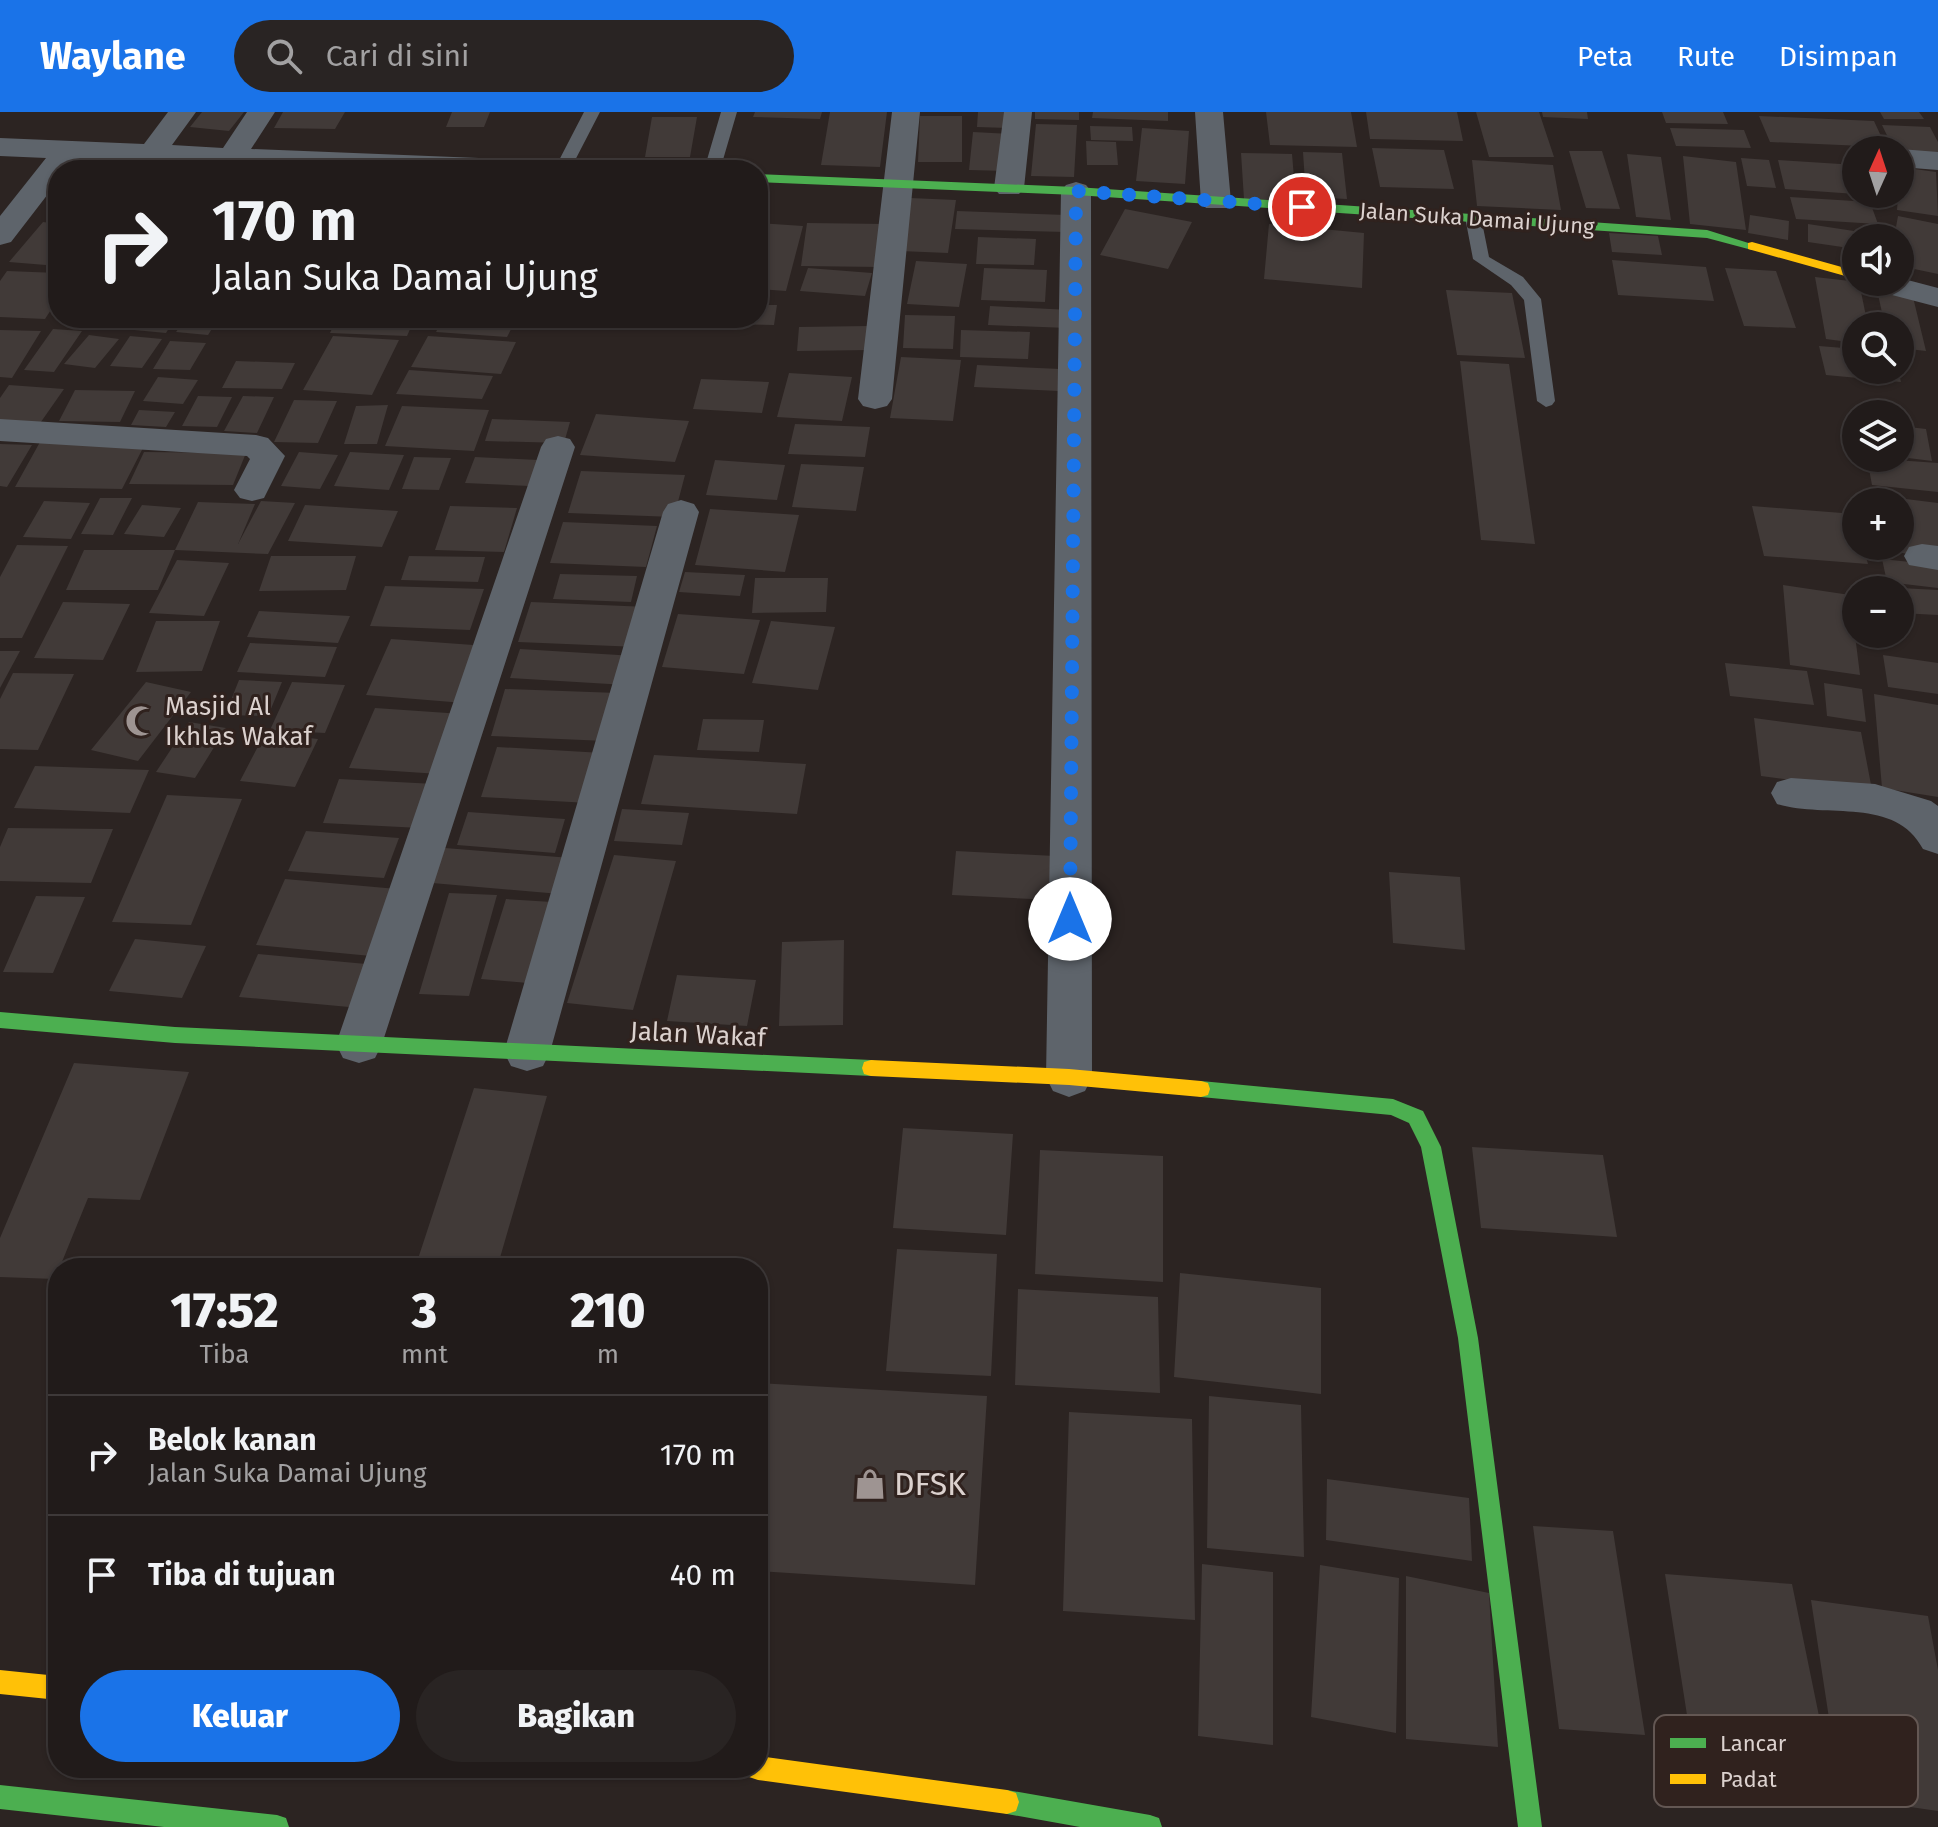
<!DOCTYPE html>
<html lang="id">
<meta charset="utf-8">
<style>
body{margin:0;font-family:"Fira Sans",sans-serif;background:#292423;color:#f1f3f6;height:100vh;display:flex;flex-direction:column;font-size:30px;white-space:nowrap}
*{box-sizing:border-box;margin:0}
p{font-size:26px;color:#a2a1a2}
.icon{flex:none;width:44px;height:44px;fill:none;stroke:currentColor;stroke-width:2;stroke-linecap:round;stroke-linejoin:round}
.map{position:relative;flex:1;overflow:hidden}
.panel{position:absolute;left:48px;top:1146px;width:720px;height:520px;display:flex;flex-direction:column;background:#211b1a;border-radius:32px;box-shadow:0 2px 6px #0004,0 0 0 2px #3e3939}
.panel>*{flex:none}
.top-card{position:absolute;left:48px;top:48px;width:720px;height:168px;border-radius:32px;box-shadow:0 2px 6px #0004,0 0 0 2px #3e3939;background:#211b1a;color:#f1f3f6;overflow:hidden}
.needle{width:52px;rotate:3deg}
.buttons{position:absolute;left:1842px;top:24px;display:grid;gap:16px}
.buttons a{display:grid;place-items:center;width:72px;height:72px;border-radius:50%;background:#211b1a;box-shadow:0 2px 6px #0004,0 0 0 2px #3e3939;font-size:40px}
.pin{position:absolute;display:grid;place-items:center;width:68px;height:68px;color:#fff;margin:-34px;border:4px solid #fff;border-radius:50%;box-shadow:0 2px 8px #0007}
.me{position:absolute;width:88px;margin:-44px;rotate:0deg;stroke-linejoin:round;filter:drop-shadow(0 0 6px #0008)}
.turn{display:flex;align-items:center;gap:28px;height:168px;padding:0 32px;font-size:36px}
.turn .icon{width:104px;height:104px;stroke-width:2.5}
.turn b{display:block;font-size:56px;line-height:68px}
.eta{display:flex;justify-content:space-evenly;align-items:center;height:136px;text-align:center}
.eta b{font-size:48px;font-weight:800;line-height:56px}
.primary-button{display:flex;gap:16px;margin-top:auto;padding:16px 32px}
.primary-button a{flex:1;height:92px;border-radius:48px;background:#1a73e8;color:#fff;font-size:32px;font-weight:800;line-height:92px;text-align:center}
.primary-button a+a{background:#292423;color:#f1f3f6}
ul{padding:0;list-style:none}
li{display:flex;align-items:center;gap:24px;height:120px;padding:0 32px;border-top:2px solid #3e3939}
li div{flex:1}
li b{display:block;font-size:30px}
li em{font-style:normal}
header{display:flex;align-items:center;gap:48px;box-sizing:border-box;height:112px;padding:0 40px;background:#1a73e8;color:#fff}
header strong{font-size:38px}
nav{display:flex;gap:44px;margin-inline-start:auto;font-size:28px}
.search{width:560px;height:72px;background:#292423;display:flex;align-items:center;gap:20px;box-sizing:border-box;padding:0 28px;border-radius:44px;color:#a2a1a2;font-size:30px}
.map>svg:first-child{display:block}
.building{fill:#413a38}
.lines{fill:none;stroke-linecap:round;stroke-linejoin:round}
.lane{fill:#5e646b;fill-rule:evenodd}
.street{fill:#5e646b;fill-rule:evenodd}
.fast{fill:#4caf50;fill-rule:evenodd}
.slow{fill:#ffc107;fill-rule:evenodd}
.route{stroke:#1a73e8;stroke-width:14;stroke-dasharray:0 25.2}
.labels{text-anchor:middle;stroke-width:6;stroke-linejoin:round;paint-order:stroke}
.far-street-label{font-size:22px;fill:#dbd1ce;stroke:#30221e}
.poi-label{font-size:26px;fill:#dbd1ce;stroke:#30221e;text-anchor:start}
.street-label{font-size:26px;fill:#dbd1ce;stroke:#30221e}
.near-poi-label{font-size:32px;fill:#dbd1ce;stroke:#30221e;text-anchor:start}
.key{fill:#30221e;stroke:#635753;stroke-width:2}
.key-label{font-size:22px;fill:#dbd1ce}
</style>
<header>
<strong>Waylane</strong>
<div class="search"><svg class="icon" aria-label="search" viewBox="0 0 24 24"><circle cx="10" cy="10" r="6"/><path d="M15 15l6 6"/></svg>Cari di sini</div>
<nav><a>Peta</a><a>Rute</a><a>Disimpan</a></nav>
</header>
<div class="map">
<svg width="1938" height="1715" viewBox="0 0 1938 1715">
<rect width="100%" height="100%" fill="#2c2422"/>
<path class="building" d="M202,0H244L229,19L190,15Z
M283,0H345L335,17L274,16Z
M452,0H490L484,15H446Z
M755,0H822L820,7L753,5Z
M830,0H887L880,55L821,53Z
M978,0H1009L1008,16L977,15Z
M1035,0H1079V8L1035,7Z
M1093,0H1168V9L1092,6Z
M1266,0H1351L1357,35L1270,33Z
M1366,0H1457L1463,29L1370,27Z
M1476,0H1539L1554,45H1489Z
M1542,0H1587L1588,7L1543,5Z
M1662,0H1723L1728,12L1666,11Z
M1880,0H1919L1924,7H1884Z
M920,4H962V50H918Z
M1759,4L1874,9L1886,35L1770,30Z
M652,5H697L690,45H645Z
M1036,12L1077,13L1074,65L1031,64Z
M1882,13L1930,15L1938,30V43L1900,42V38H1894Z
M1090,14L1132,15L1133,29L1091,28Z
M1142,16L1189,19L1185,72L1136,69Z
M1670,16L1744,18L1751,36L1676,34Z
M973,20L1011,22L1007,59L969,58Z
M1086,29L1116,30L1118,53H1087Z
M1372,36L1444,38L1454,77L1380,75Z
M1569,39H1602L1620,97L1586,96Z
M1303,40L1342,41L1347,87L1306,85Z
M1241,41L1292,42L1296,89L1244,87Z
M1627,42L1661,45L1671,108L1636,105Z
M1683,44L1736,50L1746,118L1690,112Z
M1741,46L1769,48L1776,76L1747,74Z
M1472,48L1553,53L1561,98L1477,94Z
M1778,48L1856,53V82L1785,77Z
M144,50L167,52L162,58H138Z
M1900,55L1936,60L1938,104L1897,98Z
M1790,85L1870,90L1878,112L1796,107Z
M910,86L956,88L948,141L900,139Z
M1125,97L1192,110L1168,157L1100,143Z
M957,99L1066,103V120L955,117Z
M1750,103L1789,109L1788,128L1748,121Z
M1898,104L1938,112V162L1900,154V126H1894Z
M43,110L58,112V154L9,150Z
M758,111L803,114L786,179L758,177Z
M807,111L885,112L881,155L801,154Z
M1269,112L1364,121L1362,176L1264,167Z
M1808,112L1867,121V126H1856V137L1808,130Z
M1609,121L1658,124L1662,143L1612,140Z
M978,125L1036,127L1034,153L976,152Z
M1612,148L1706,155L1714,189L1618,183Z
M916,149L967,152L959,195L907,192Z
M808,156L872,161L865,184L800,179Z
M984,156L1047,158L1045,190L981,188Z
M1725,156L1776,159L1796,216L1744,214Z
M7,159L58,161V187L45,207L0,205V169Z
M1815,165L1859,170L1868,214H1856V231L1826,227Z
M1446,178L1512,181L1525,246L1457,243Z
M1877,178L1912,181L1926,239L1900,236V214H1885Z
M758,193H777L774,213L706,212L707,206H758Z
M990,194L1070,198L1068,216L988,213Z
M905,203L955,204L953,237L903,236Z
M142,206H146L174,208L166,221L134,218Z
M186,206H219L208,223L176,220Z
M337,206H415L407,224L330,221Z
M443,206H517L507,225L436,220Z
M869,214V238L797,239L799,215Z
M53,217L82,219L54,260L24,258Z
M0,218L41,219L12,266L0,265Z
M961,218L1030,220L1028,247L960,245Z
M89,223L119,227L95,256L64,252Z
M130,224L162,227L142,256L110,254Z
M333,224L399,228L372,283L303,278Z
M428,224L516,230L501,262L411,255Z
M170,229L206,231L190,258L153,257Z
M1819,234L1856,237V258H1898L1901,270L1826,263Z
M901,245L961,248L953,309L890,306Z
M236,249L295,251L282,277L222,276Z
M1460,249L1509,252L1535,432L1481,428Z
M977,253L1060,257L1059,279L974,275Z
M409,258L493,264L482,287L396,282Z
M789,261L852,265L842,309L777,305Z
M158,265L198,268L183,292L143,289Z
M701,267L769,270L762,301L693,297Z
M9,273L64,277L36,317L0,314V286Z
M75,278L135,279L120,310L59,309Z
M198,284L232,285L217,315L182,314Z
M243,284L274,285L257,321L224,319Z
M294,288L337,289L318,331L274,330Z
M388,293L377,332H344L356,294Z
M402,294L489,298L474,339L385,334Z
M139,298L175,300L166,315L131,313Z
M596,302L689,309L675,350L580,343Z
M492,307L570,310L564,331L485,329Z
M795,312L870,315L865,345L788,342Z
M1900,314L1926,317L1932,349L1900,345Z
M40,330L145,332L122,377L15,375Z
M0,332L32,333L7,375L0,374Z
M144,340L246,341L233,373L129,372Z
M299,340L338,343L320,377L281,374Z
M350,340L404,343L389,378L334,374Z
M414,345L451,346L439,378L402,377Z
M475,345L538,348L529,374L465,371Z
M1867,346L1938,351V380L1872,373Z
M715,348L785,353L777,388L706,383Z
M801,352L864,355L856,399L792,395Z
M581,359L685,363L674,405L568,401Z
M1874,383L1938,391V445L1884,439L1883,434H1900V390H1876Z
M100,386H132L113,423L81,422Z
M44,389L90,391L71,427L23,425Z
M261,389L295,391L268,442L175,438L158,478H66L84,438H175L198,390L255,392L238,432Z
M142,393L181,396L164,425L124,422Z
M305,393L398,399L382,435L288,429Z
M450,394L517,396L504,440L435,438Z
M1752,394L1855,402L1856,434H1863L1868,452L1764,444Z
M710,397L799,403L785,460L695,453Z
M563,410L657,414L646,455L550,451Z
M17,433L68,434L22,526H0V465Z
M271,444H356L346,478L259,479Z
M409,444L485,445L478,470L401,468Z
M1882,447L1938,453V476L1887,470Z
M177,448L229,451L204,504L149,501Z
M685,460L745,463L740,484L679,480Z
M560,462L637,464L631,490L553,487Z
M755,466H828L826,500L752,501Z
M1783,473L1850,483L1860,563L1790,553Z
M385,474L484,477L470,518L370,514Z
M1900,476L1938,478V503L1900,501Z
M63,490L130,492L103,548L34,546Z
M531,490L648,495L638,535L518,530Z
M259,499L350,504L338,531L247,525Z
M678,502L760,508L744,562L662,555Z
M156,509H220L202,559L136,560Z
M771,509L835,515L818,578L752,571Z
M391,527L487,534L464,591L366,583Z
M250,531L337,535L325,565L237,560Z
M520,537L635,544L626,573L510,566Z
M0,539H20L0,576Z
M1883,543L1938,551V582L1888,575Z
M1725,551L1807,559L1814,593L1730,584Z
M13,561L74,562L38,638L0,637V587Z
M239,568L282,570L268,604L225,603Z
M146,570L191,580L138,649L91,638Z
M292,570L345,573L325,621L270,618Z
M1824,571L1862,577L1866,610L1827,604Z
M505,577L618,581L606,629L491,624Z
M1874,582L1938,593V685L1882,676Z
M375,596L462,602L439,662L349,656Z
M1754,606L1861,620L1872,678L1761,664Z
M703,607L764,608L759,640L697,638Z
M189,610L226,616L195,666L156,660Z
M265,621L318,627L295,675L240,669Z
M497,635L603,641L589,691L481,685Z
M654,643L806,652L797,702L641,692Z
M35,654L149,658L130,701L14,696Z
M339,667L435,672L420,716L323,711Z
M167,683L242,687L191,813L112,810Z
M622,697L689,701L682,733L614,729Z
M468,700L565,707L555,741L457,733Z
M8,716L113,717L91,771L0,769V735Z
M306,719L399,726L384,766L288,759Z
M445,736L571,746L560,782L432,771Z
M956,739L1055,744L1053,788L952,783Z
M614,743L676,749L633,898L567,891Z
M1389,760L1460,765L1465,838L1393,831Z
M285,767L397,777L371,844L256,833Z
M449,781L497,783L469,884L419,882Z
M36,784L85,785L53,861L3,860Z
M506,787L552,790L528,871L481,867Z
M135,827L206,834L182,886L109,879Z
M844,828L843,913L779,914L782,830Z
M258,842L377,853L360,896L239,885Z
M677,863L756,868L747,914L667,909Z
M74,951L189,960L140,1088L88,1086L55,1167L0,1165V1126Z
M474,976L547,984L497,1156H415Z
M903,1016L1013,1022L1006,1123L893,1116Z
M1472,1035L1603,1043L1617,1125L1481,1116Z
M1040,1038L1163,1044V1170L1035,1162Z
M897,1137L997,1142L991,1264L886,1259Z
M1180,1161L1321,1176V1282L1174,1265Z
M1018,1177L1158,1185L1160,1281L1015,1273Z
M758,1271L987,1284L975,1473L758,1459Z
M1209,1284L1301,1293L1304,1445L1207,1436Z
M1069,1300L1192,1307L1195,1508L1063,1499Z
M1327,1367L1469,1386L1472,1449L1326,1428Z
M1533,1414L1613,1419L1645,1623L1559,1617Z
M1202,1452L1273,1460V1633L1198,1624Z
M1320,1453L1399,1466L1396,1621L1311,1605Z
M1665,1462L1792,1472L1837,1692L1699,1680Z
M1406,1464L1489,1481L1498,1635L1406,1627Z
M1811,1488L1928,1504L1938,1558V1699L1841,1685Z"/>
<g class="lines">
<path class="lane" d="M584,0H600L570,58H554Z
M721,0H737L720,58H704Z
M1473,100L1481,105L1489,145L1523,165L1541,187L1555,289L1552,293L1546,295L1537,289L1524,188L1511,173L1473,147L1465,105Z"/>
<path class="street" d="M168,0H196L172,33L223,36L247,0H275L251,37L557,49L567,52L572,58H347L75,47L66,58H58V69L11,130L0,133V104L46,46L0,44V26L144,32Z
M892,0H920L892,287L887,294L875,297L863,294L858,287Z
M1004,0H1032L1024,76L1019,82H999L994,76Z
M1195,0H1223L1231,90L1226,96H1206L1201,90Z
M1900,37L1938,40V58L1900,55Z
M1076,70L1086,73L1091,79L1092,965L1085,979L1069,985L1053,979L1046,965L1061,79L1066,73Z
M1900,166L1938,176V195L1869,177L1864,170H1900Z
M0,307L256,323L268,326L285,344L264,386L252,389L240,386L234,378L250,347L247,344L0,329Z
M558,324L570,327L575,335L382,932L375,946L359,951L343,946L336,932L541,335L546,327Z
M681,388L694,392L699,400L550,940L543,954L527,959L511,954L504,940L663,400L668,392Z
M1922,432L1938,434V458L1909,453L1904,444L1909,435Z
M1791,666L1875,672L1931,689L1938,694V742L1923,737C1895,684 1826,707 1777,692L1771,681L1777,670Z"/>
<path class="fast" d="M758,62L1076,75L1707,118L1758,134L1752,138L1707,126L1076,83L758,70Z
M0,900L175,915L871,948L878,950L880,956L878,962L871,964L175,931L0,916Z
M1201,969L1393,987L1423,999L1441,1035L1478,1226L1542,1715H1518L1458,1226L1421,1035L1409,1011L1391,1003L1201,985L1194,983L1192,977L1194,971Z
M0,1673L277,1703L286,1706L289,1715H164L0,1697Z
M1007,1678L1150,1703L1159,1706L1162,1715H1080L1007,1702L998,1699L995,1690L998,1681Z"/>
<path class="slow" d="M1752,130L1856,159V167L1748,137V131Z
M871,948L1069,957L1201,969L1208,971L1210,977L1208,983L1201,985L1069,973L871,964L864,962L862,956L864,950Z
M0,1558L58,1564V1588L0,1582Z
M758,1644L1007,1678L1016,1681L1019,1690L1016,1699L1007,1702L758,1668L749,1665L746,1656H758Z"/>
</g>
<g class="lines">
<path class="route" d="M1070,807L1076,79L1302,95"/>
</g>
<defs>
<symbol id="mosque-bare" viewBox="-9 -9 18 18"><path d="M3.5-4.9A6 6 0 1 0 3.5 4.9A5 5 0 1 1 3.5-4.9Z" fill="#9e9492" stroke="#30221e" stroke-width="2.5" paint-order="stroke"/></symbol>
<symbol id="shop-bare" viewBox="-9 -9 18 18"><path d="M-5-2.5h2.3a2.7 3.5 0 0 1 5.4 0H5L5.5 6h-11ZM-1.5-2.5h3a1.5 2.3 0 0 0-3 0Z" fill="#9e9492" stroke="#30221e" stroke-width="2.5" paint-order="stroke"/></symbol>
</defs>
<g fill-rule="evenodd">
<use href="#mosque-bare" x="119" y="587" width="44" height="44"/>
<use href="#shop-bare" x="848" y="1350" width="44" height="44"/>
</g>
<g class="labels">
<g class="far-street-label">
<text transform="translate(1477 106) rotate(4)" y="8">Jalan Suka Damai Ujung</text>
</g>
<g class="poi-label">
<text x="165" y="603">Masjid Al<tspan x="165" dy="30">Ikhlas Wakaf</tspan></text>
</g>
<g class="street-label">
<text transform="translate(698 922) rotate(3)" y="9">Jalan Wakaf</text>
</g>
<g class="near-poi-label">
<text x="894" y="1383">DFSK</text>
</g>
</g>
<rect x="1654" y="1603" width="264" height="92" rx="12" class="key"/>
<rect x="1670" y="1626" width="36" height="10" fill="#4caf50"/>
<rect x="1670" y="1662" width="36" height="10" fill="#ffc107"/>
<g class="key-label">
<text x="1720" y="1639">Lancar</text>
<text x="1720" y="1675">Padat</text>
</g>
</svg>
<div class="buttons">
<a><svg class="needle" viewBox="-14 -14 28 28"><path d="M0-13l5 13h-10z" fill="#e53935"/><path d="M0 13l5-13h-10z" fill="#a2a1a2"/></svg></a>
<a><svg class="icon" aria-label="sound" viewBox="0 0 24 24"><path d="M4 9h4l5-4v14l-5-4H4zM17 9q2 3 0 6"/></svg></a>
<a><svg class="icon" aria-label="search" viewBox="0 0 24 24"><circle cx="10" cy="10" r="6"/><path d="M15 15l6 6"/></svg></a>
<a><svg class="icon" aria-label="layers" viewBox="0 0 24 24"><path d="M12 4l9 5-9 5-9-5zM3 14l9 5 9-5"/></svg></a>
<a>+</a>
<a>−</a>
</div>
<div class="pin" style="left:1302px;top:95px;background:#d93025"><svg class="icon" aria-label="arrive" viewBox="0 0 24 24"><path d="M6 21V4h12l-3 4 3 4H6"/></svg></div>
<svg class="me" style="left:1070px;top:807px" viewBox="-20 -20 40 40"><circle r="19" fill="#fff"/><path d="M0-13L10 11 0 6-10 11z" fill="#1a73e8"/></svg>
<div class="top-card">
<div class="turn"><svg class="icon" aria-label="right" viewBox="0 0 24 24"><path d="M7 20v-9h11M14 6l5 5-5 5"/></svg><div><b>170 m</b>Jalan Suka Damai Ujung</div></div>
</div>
<section class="panel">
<div class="eta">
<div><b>17:52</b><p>Tiba</p></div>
<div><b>3</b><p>mnt</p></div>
<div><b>210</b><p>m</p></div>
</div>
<ul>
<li><svg class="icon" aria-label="right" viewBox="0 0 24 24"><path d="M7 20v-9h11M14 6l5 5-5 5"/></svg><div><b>Belok kanan</b><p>Jalan Suka Damai Ujung</p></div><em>170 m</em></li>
<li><svg class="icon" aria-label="arrive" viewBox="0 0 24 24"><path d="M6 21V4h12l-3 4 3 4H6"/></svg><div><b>Tiba di tujuan</b></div><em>40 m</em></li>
</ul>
<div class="primary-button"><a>Keluar</a><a>Bagikan</a></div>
</section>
</div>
